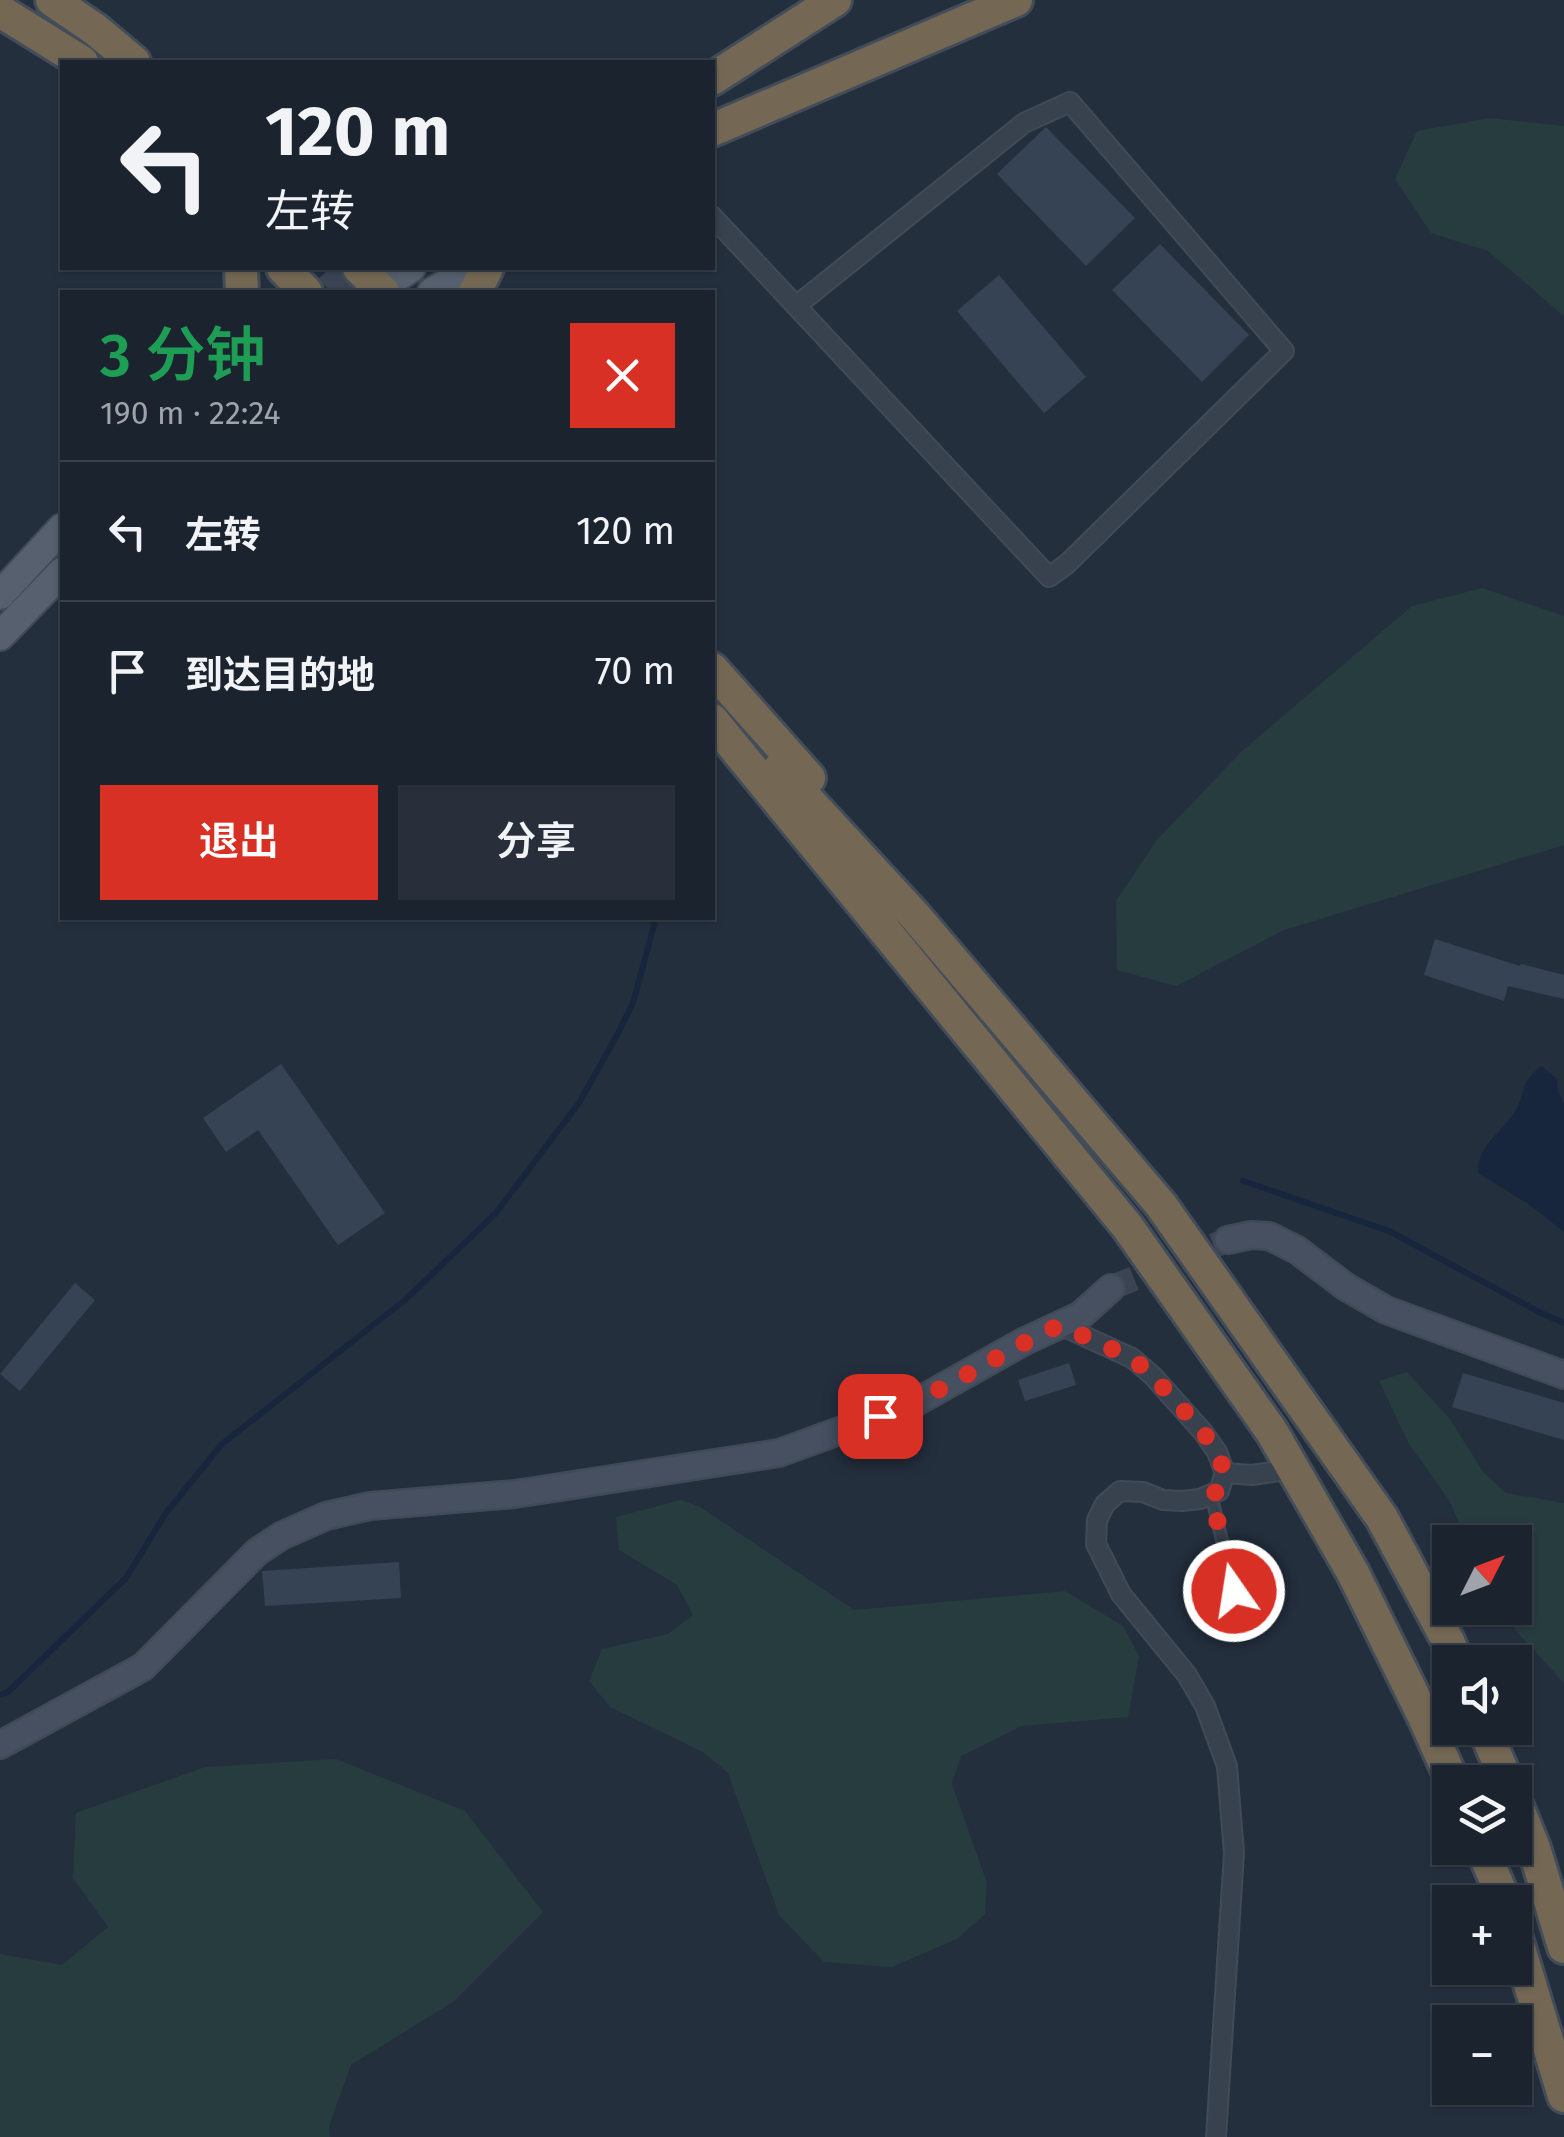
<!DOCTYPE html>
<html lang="zh">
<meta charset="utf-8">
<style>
body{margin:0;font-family:"Fira Sans","Noto Sans SC",sans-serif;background:#282f3a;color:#f1f3f6;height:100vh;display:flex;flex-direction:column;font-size:38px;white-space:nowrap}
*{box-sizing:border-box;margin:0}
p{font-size:32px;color:#a0a4aa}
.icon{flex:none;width:55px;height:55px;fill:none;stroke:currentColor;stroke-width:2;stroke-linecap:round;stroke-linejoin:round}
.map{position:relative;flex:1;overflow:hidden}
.panel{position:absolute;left:60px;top:290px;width:655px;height:630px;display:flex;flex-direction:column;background:#1b232e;border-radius:0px;box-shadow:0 2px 8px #0004,0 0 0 2px #39404a}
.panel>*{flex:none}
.banner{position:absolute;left:60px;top:60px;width:655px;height:210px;border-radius:0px;box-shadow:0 2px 8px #0004,0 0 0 2px #39404a;background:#1b232e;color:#f1f3f6;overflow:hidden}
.needle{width:65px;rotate:48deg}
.buttons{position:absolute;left:1432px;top:1525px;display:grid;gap:20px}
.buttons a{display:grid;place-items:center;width:100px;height:100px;border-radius:0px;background:#1b232e;box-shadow:0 2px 8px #0004,0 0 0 2px #39404a;font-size:50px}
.pin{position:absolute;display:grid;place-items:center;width:85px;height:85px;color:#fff;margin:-42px;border-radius:20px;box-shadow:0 5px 15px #0006}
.me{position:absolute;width:110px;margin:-55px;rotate:347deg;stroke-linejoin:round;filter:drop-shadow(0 0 8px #0008)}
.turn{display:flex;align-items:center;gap:35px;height:210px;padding:0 40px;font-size:45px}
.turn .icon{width:130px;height:130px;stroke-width:2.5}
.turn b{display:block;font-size:70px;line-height:85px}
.round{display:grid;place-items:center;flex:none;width:105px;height:105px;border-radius:0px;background:#282f3a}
.summary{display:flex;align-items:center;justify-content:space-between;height:170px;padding:0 40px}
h1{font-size:60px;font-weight:600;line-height:75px;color:#1e9e55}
.primary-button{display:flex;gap:20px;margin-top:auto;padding:20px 40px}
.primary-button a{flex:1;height:115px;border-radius:0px;background:#d93025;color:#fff;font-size:40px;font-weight:600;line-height:115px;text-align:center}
.primary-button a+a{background:#282f3a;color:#f1f3f6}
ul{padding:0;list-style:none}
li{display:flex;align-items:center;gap:30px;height:140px;padding:0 40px;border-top:2px solid #39404a}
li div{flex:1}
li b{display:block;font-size:38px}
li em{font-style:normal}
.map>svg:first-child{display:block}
.green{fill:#263c3f}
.water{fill:#17263c}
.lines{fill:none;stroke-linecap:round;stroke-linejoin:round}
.stream{stroke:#17263c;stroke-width:6}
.building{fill:#364354}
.secondary-tunnel{stroke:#3a4453;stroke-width:25;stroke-dasharray:25 12;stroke-linecap:butt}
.highway-tunnel{stroke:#3a4453;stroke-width:32;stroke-dasharray:32 16;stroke-linecap:butt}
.lane-casing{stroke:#414a57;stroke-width:14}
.street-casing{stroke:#414a57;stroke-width:22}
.secondary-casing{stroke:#414a57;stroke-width:30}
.primary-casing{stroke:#414a57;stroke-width:32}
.highway-casing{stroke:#434c59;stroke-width:38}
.lane{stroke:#38414e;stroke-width:9}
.street{stroke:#38414e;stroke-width:18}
.secondary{stroke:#465061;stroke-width:25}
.primary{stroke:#56606e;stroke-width:28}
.highway{stroke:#746855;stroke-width:32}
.route{stroke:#d93025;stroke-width:18;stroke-dasharray:0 32.4}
</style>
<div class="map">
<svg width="1564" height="2137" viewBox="0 0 1564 2137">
<rect width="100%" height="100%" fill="#242f3e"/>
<path class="green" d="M1490,118L1564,126V316L1488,251L1431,233L1395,179L1417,131Z
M1482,588L1564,616V845L1284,930L1176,986L1117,970L1116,901L1156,841L1242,751L1412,606Z
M1407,1372L1449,1418L1484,1473L1506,1493L1564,1503V1683L1518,1633L1500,1608H1515V1542H1468L1449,1500L1409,1444L1379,1381Z
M681,1500L700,1507L854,1610L1065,1591L1123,1626L1139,1656L1128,1717L1021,1726L961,1756L952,1784L987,1883L985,1914L957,1939L892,1967L824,1962L779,1915L728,1773L703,1752L610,1707L589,1681L602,1649L668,1634L693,1615L677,1585L619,1550L616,1517Z
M336,1759L465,1811L543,1912L453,2002L351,2065L329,2126L330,2137H0V1954L62,1965L108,1927L73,1878L76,1813L205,1767Z"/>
<path class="water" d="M1542,1066L1557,1079L1558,1091L1564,1103V1232L1527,1203L1478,1173C1477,1146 1500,1134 1514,1113C1527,1093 1518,1083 1542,1066Z"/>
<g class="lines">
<path class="stream" d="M1243,1181L1389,1231L1541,1313L1564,1323
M0,1695L8,1692L126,1578L166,1513L222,1444L405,1300L495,1214L579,1103L616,1037L633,1003L656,918"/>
</g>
<path class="building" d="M1046,127L1135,218L1086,266L997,174Z
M1160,244L1249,335L1202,382L1112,290Z
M999,275L1086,377L1044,413L957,311Z
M1435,939L1520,966L1521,964L1564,975V999L1508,986L1504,1001L1424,975Z
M281,1064L385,1213L338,1245L258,1130L226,1152L203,1118Z
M75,1283L95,1300L20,1391L0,1374Z
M1069,1363L1076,1385L1025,1401L1018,1380Z
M1463,1373L1564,1403V1440L1452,1407Z
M399,1562L401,1598L265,1606L262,1571Z"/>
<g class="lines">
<path class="secondary-tunnel" d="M1111,1288L1228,1240"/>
<path class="highway-tunnel" d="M330,268L353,292"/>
<defs>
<path id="lane" d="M1211,1494L1234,1591"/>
<path id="street" d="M712,216L1049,577L1067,564L1284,351L1070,102L1024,123L796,306
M1060,1325L1132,1358L1153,1376L1203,1432L1217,1452L1225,1473L1219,1491L1200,1499L1182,1501L1163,1500L1143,1492L1120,1491L1105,1504L1097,1520L1096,1544L1121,1594L1187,1675L1205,1706L1227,1766L1234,1853L1216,2137
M1225,1473L1252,1475L1293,1469"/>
<path id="secondary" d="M1228,1240L1251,1235L1269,1236L1297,1250L1346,1287L1386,1310L1564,1375
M0,1745L143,1667L257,1552L281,1536L326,1516L370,1506L515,1494L779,1453L913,1404L1023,1342L1081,1315L1111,1288"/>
<path id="primary" d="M374,292L411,268
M432,292L473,268
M0,595L62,528
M0,636L62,572"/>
<path id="highway" d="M52,0L96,30L134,62
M0,11L82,62
M712,79L835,0
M712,130L1016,0
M241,268L242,292
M283,268L306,292
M359,268L383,292
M475,292L487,268
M712,669L809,778
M712,720L1127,1226L1272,1432L1353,1573L1424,1717L1453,1782
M779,769L915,916L1161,1205L1382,1518L1448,1641L1457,1662
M1484,1728L1507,1782
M1515,1801L1534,1848L1564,1947
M1482,1848L1505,1902
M1515,1935L1564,2096"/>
</defs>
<use href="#lane" class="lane-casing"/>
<use href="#street" class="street-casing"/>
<use href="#secondary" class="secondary-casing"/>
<use href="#primary" class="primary-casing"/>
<use href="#highway" class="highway-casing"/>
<use href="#lane" class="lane"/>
<use href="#street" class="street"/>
<use href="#secondary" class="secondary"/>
<use href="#primary" class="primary"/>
<use href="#highway" class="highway"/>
</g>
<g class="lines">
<path class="route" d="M880,1416C943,1393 999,1353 1060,1325L1132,1358L1153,1376L1203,1432L1217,1452L1225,1473L1219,1491L1211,1494L1234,1591"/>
</g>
</svg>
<div class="buttons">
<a><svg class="needle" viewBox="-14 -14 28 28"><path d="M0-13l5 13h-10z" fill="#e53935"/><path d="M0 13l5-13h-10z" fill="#a0a4aa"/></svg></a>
<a><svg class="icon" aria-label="sound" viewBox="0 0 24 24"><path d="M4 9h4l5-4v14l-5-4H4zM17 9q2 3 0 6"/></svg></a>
<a><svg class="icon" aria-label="layers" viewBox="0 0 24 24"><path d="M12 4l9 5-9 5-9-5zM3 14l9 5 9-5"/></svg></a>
<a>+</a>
<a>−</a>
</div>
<div class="pin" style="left:880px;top:1416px;background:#d93025"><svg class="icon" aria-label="arrive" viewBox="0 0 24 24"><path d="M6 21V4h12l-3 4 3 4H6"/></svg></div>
<svg class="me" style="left:1234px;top:1591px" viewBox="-20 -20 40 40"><circle r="17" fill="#d93025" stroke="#fff" stroke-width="3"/><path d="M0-11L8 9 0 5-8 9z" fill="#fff"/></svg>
<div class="banner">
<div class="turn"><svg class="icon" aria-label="left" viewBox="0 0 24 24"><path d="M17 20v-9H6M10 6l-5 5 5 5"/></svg><div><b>120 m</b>左转</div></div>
</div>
<section class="panel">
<div class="summary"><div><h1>3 分钟</h1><p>190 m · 22:24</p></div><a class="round" style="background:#d93025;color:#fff"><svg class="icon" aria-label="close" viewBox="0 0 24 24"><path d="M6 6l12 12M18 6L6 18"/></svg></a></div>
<ul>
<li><svg class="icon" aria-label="left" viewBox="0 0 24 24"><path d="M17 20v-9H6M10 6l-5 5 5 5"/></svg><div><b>左转</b></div><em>120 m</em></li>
<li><svg class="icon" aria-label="arrive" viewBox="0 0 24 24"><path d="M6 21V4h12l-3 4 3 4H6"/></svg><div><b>到达目的地</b></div><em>70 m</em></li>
</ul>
<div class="primary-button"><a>退出</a><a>分享</a></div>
</section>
</div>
